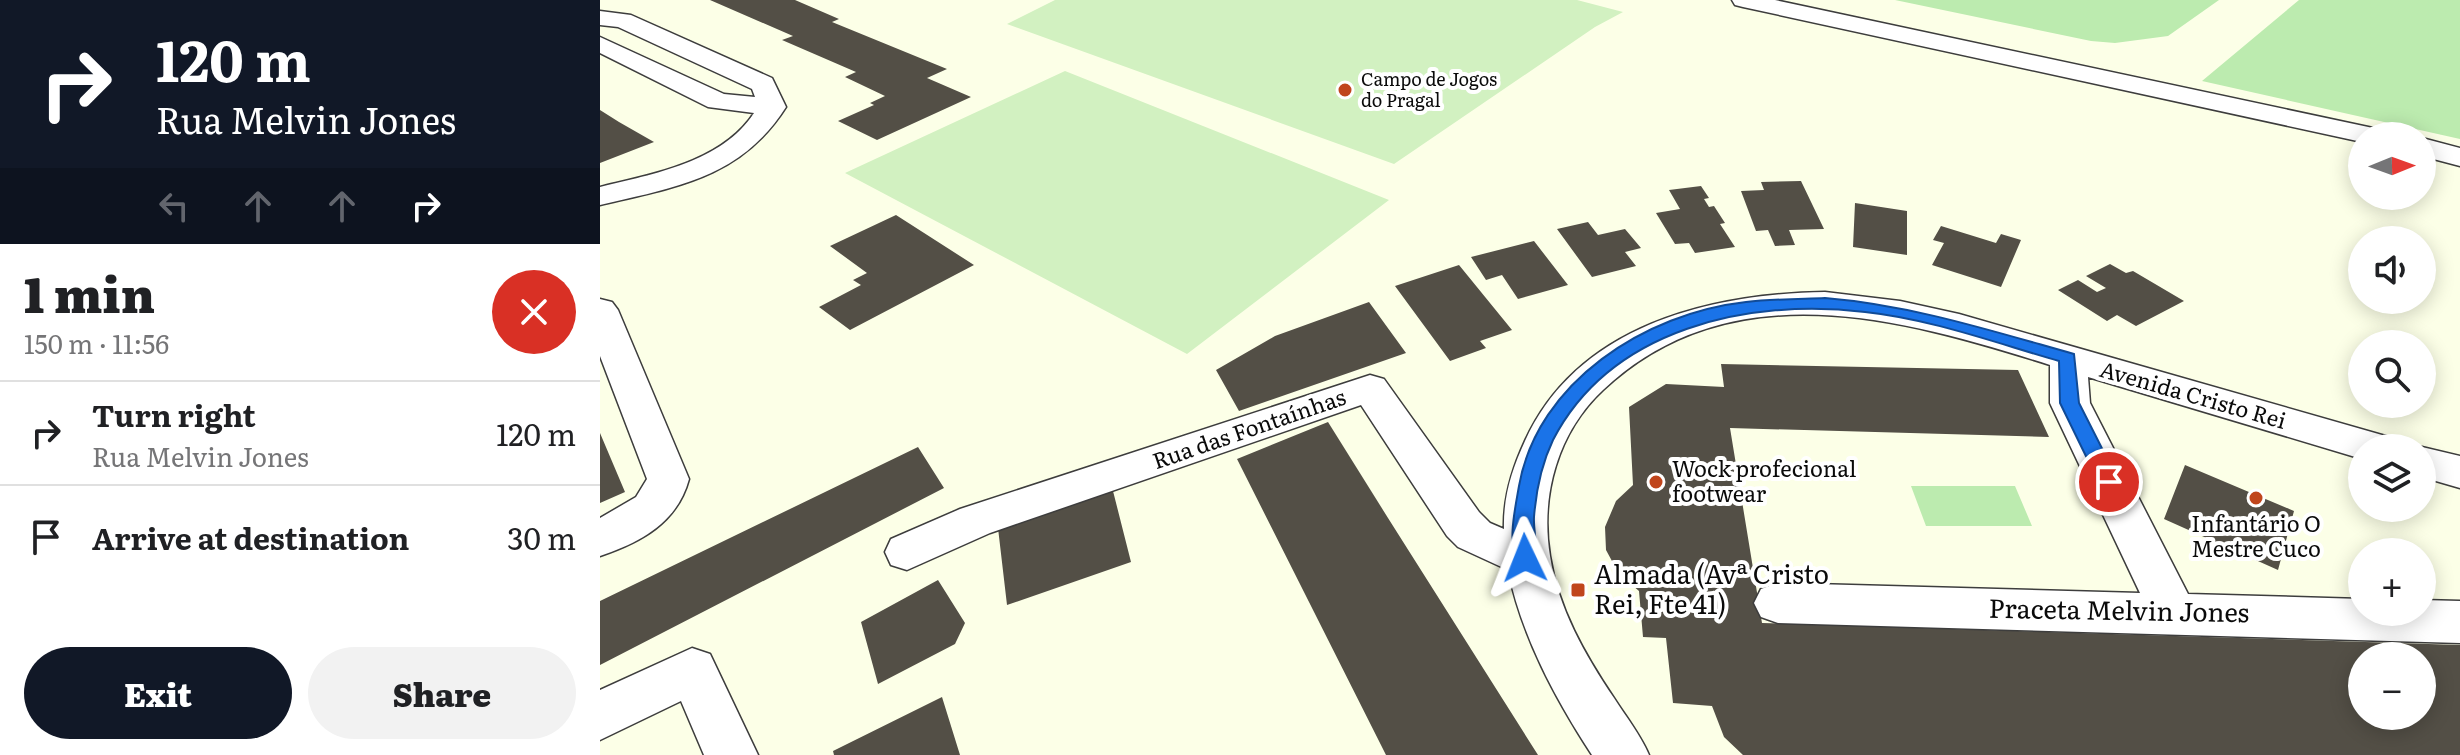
<!DOCTYPE html>
<meta charset="utf-8">
<style>
body{margin:0;font-family:Literata,serif;background:#f2f2f2;color:#202124;height:100vh;display:flex;flex-direction:column;font-size:30px;white-space:nowrap}
*{box-sizing:border-box;margin:0}
p{font-size:26px;color:#757577}
.icon{flex:none;width:44px;height:44px;fill:none;stroke:currentColor;stroke-width:2;stroke-linecap:round;stroke-linejoin:round}
.map{position:relative;flex:1;overflow:hidden}
.panel{display:flex;flex-direction:column;background:#fff;width:600px}
.panel>*{flex:none}
.guide{background:#111827;color:#fff;overflow:hidden}
.needle{width:52px;rotate:89deg}
.buttons{position:absolute;left:1748px;top:122px;display:grid;gap:16px}
.buttons a{display:grid;place-items:center;width:88px;height:88px;border-radius:50%;background:#fff;box-shadow:0 4px 20px #0003;font-size:40px}
.pin{position:absolute;display:grid;place-items:center;width:68px;height:68px;color:#fff;margin:-34px;border:4px solid #fff;border-radius:50%;box-shadow:0 2px 8px #0007}
.me{position:absolute;width:88px;margin:-44px;rotate:358deg;stroke-linejoin:round;filter:drop-shadow(0 0 6px #0008)}
.turn{display:flex;align-items:center;gap:28px;height:168px;padding:0 24px;font-size:36px}
.turn .icon{width:104px;height:104px;stroke-width:2.5}
.turn b{display:block;font-size:56px;line-height:68px}
.lanes{display:flex;align-items:center;height:76px;padding:0 24px;background:#0003;justify-content:center;gap:40px;direction:ltr}
.lanes .off{opacity:.35}
.round{display:grid;place-items:center;flex:none;width:84px;height:84px;border-radius:42px;background:#f2f2f2}
.headline{display:flex;align-items:center;justify-content:space-between;height:136px;padding:0 24px}
h1{font-size:48px;font-weight:800;line-height:60px}
.primary-button{display:flex;gap:16px;margin-top:auto;padding:16px 24px}
.primary-button a{flex:1;height:92px;border-radius:48px;background:#111827;color:#fff;font-size:32px;font-weight:800;line-height:92px;text-align:center}
.primary-button a+a{background:#f2f2f2;color:#202124}
ul{padding:0;list-style:none}
li{display:flex;align-items:center;gap:24px;height:104px;padding:0 24px;border-top:2px solid #e0e0e0}
li div{flex:1}
li b{display:block;font-size:30px}
li em{font-style:normal}
main{display:flex;flex:1;min-height:0}
.map>svg:first-child{display:block}
.green{fill:#bcebaf}
.pitch{fill:#d2f1c1}
.building{fill:#534f46;fill-rule:evenodd}
.lines{fill:none;stroke-linecap:round;stroke-linejoin:round}
.minor-casing{stroke:#3d3d3d;stroke-width:3}
.minor{fill:#fff;fill-rule:evenodd}
.route{fill:#1a73e8;stroke:#114b97;stroke-width:2}
.poi-dot{fill:#c0451c;stroke:#fff;stroke-width:3}
.labels{text-anchor:middle;stroke-width:8;stroke-linejoin:round;paint-order:stroke}
.far-poi-label{font-size:18px;fill:#0a0a0a;stroke:#fff;text-anchor:start}
.street-label{font-size:22px;fill:#0a0a0a;stroke:#fff}
.poi-label{font-size:22px;fill:#0a0a0a;stroke:#fff;text-anchor:start}
.near-poi-label{font-size:26px;fill:#0a0a0a;stroke:#fff;text-anchor:start}
.near-street-label{font-size:26px;fill:#0a0a0a;stroke:#fff}
</style>
<main>
<section class="panel">
<div class="guide">
<div class="turn"><svg class="icon" aria-label="right" viewBox="0 0 24 24"><path d="M7 20v-9h11M14 6l5 5-5 5"/></svg><div><b>120 m</b>Rua Melvin Jones</div></div>
<div class="lanes"><svg class="icon off" aria-label="left" viewBox="0 0 24 24"><path d="M17 20v-9H6M10 6l-5 5 5 5"/></svg><svg class="icon off" aria-label="ahead" viewBox="0 0 24 24"><path d="M12 20V5M6 11l6-6 6 6"/></svg><svg class="icon off" aria-label="ahead" viewBox="0 0 24 24"><path d="M12 20V5M6 11l6-6 6 6"/></svg><svg class="icon" aria-label="right" viewBox="0 0 24 24"><path d="M7 20v-9h11M14 6l5 5-5 5"/></svg></div>
</div>
<div class="headline"><div><h1>1 min</h1><p>150 m · 11:56</p></div><a class="round" style="background:#d93025;color:#fff"><svg class="icon" aria-label="close" viewBox="0 0 24 24"><path d="M6 6l12 12M18 6L6 18"/></svg></a></div>
<ul>
<li><svg class="icon" aria-label="right" viewBox="0 0 24 24"><path d="M7 20v-9h11M14 6l5 5-5 5"/></svg><div><b>Turn right</b><p>Rua Melvin Jones</p></div><em>120 m</em></li>
<li><svg class="icon" aria-label="arrive" viewBox="0 0 24 24"><path d="M6 21V4h12l-3 4 3 4H6"/></svg><div><b>Arrive at destination</b></div><em>30 m</em></li>
</ul>
<div class="primary-button"><a>Exit</a><a>Share</a></div>
</section>
<div class="map">
<svg width="1860" height="755" viewBox="0 0 1860 755">
<rect width="100%" height="100%" fill="#fcffe7"/>
<path class="green" d="M1295,0H1619L1568,36L1515,43L1491,41Z
M1699,0H1860V139L1602,81Z
M1311,486H1415L1432,526H1326Z"/>
<path class="pitch" d="M455,0H977L1023,12L995,27L794,164L407,24Z
M465,71L789,200L587,354L245,173Z"/>
<path class="building" d="M110,0H195L239,19L232,22L347,69L327,78L371,97L277,140L238,121L274,105L270,103L285,96L245,77L256,72L182,40L193,36Z
M0,110L19,122L54,142L0,163Z
M1201,181L1224,229L1189,230L1195,245L1175,246L1168,230L1156,231L1141,191L1164,190L1161,182Z
M1101,186L1109,198L1104,199L1109,207L1114,206L1125,223L1120,224L1135,247L1095,253L1089,243L1075,244L1056,213L1080,209L1069,190Z
M1255,203L1307,211V255L1253,247Z
M296,215L374,265L250,330L219,307L261,285L253,280L267,273L230,246Z
M988,222L998,235L1025,229L1041,248L1025,252L1036,266L992,277L957,229Z
M1341,226L1396,243L1401,234L1421,240L1401,287L1332,265L1344,243L1333,240Z
M934,241L968,285L918,299L902,275L886,280L871,257Z
M1510,264L1526,273L1533,271L1584,301L1536,326L1517,315L1507,321L1458,290L1478,280L1497,292L1506,288L1486,276Z
M859,265L912,330L880,341L886,348L850,361L795,286Z
M769,302L806,353L639,411L616,370L675,336Z
M1121,364L1418,370L1449,437L1130,428L1162,623L1860,645V755H1143L1124,737L1112,706L1073,703L1066,638L1043,637L1039,591L1019,574L1006,550L1005,527L1016,501L1033,485L1029,407L1066,384L1124,387ZM1762,656H1822V716H1762Z
M728,422L788,518L938,755H786L637,459Z
M0,433L25,492L0,503Z
M318,447L344,488L0,665V601Z
M1585,465L1694,511L1678,570L1564,519Z
M513,491L531,562L407,605L398,528Z
M338,580L365,623L355,644L278,684L261,622Z
M342,697L360,755H234L233,751Z"/>
<g class="lines">
<defs>
<path id="minor" d="M1132,0H1175L1773,128L1783,130L1787,136H1762V142L1143,7L1135,5Z
M0,11L31,15L172,78L186,107C141,178 76,187 0,205V187C53,174 122,162 154,113L108,107L0,53V37L124,94L155,97L152,89L18,27L0,25Z
M1822,138L1860,148V166L1822,156Z
M1225,292L1300,301L1359,314L1789,437L1795,448H1762V459L1488,377L1490,403L1588,594L1762,599V612H1822V600L1860,601V643L1178,623L1161,617L1154,603L1161,589L1178,583L1540,593L1450,403V365C1301,318 1131,270 1003,390C958,432 940,495 950,556C958,608 985,655 1014,698C1026,717 1040,734 1049,755H992C955,698 922,637 908,570L858,547L847,536L761,405L390,533L307,570L291,565L285,552L291,539L360,509L770,375L784,379L879,512L890,523L904,529C903,497 912,469 925,441C978,325 1110,294 1225,292Z
M0,299L12,302L18,310L89,479C77,523 41,542 0,556V518L36,497L47,479L0,356Z
M1822,447L1860,456V488L1822,477V448H1818Z
M92,648L110,654L158,755H104L81,701L0,740V690Z"/>
</defs>
<use href="#minor" class="minor-casing"/>
<use href="#minor" class="minor"/>
</g>
<path class="route" d="M1225,298C1311,305 1392,331 1474,354L1479,403L1519,482L1516,487H1501L1460,403L1459,361C1396,343 1331,319 1265,312C1149,298 1011,328 953,440C942,463 936,492 934,517C933,532 940,551 933,565L925,567L918,565C907,543 915,509 919,486C937,382 1046,313 1146,302C1172,299 1199,299 1225,298Z"/>
<g class="poi-dot">
<circle cx="745" cy="90" r="8"/>
<circle cx="1056" cy="482" r="8"/>
<circle cx="1656" cy="498" r="8"/>
<rect x="970" y="582" width="16" height="16" rx="4"/>
</g>
<g class="labels">
<g class="far-poi-label">
<text x="761" y="86">Campo de Jogos<tspan x="761" dy="21">do Pragal</tspan></text>
</g>
<g class="street-label">
<text transform="translate(1593 395) rotate(16)" y="8">Avenida Cristo Rei</text>
<text transform="translate(649 429) rotate(-19)" y="8">Rua das Fontaínhas</text>
</g>
<g class="poi-label">
<text x="1072" y="477">Wock profecional<tspan x="1072" dy="25">footwear</tspan></text>
<text x="1656" y="532" text-anchor="middle">Infantário O<tspan x="1656" dy="25">Mestre Cuco</tspan></text>
</g>
<g class="near-poi-label">
<text x="994" y="584">Almada (Avª Cristo<tspan x="994" dy="30">Rei, Fte 41)</tspan></text>
</g>
<g class="near-street-label">
<text transform="translate(1519 611) rotate(1)" y="9">Praceta Melvin Jones</text>
</g>
</g>
</svg>
<div class="buttons">
<a><svg class="needle" viewBox="-14 -14 28 28"><path d="M0-13l5 13h-10z" fill="#e53935"/><path d="M0 13l5-13h-10z" fill="#757577"/></svg></a>
<a><svg class="icon" aria-label="sound" viewBox="0 0 24 24"><path d="M4 9h4l5-4v14l-5-4H4zM17 9q2 3 0 6"/></svg></a>
<a><svg class="icon" aria-label="search" viewBox="0 0 24 24"><circle cx="10" cy="10" r="6"/><path d="M15 15l6 6"/></svg></a>
<a><svg class="icon" aria-label="layers" viewBox="0 0 24 24"><path d="M12 4l9 5-9 5-9-5zM3 14l9 5 9-5"/></svg></a>
<a>+</a>
<a>−</a>
</div>
<div class="pin" style="left:1509px;top:482px;background:#d93025"><svg class="icon" aria-label="arrive" viewBox="0 0 24 24"><path d="M6 21V4h12l-3 4 3 4H6"/></svg></div>
<svg class="me" style="left:925px;top:558px" viewBox="-20 -20 40 40"><path d="M0-17L14 15 0 8-14 15z" fill="#1a73e8" stroke="#fff" stroke-width="4"/></svg>
</div>
</main>
